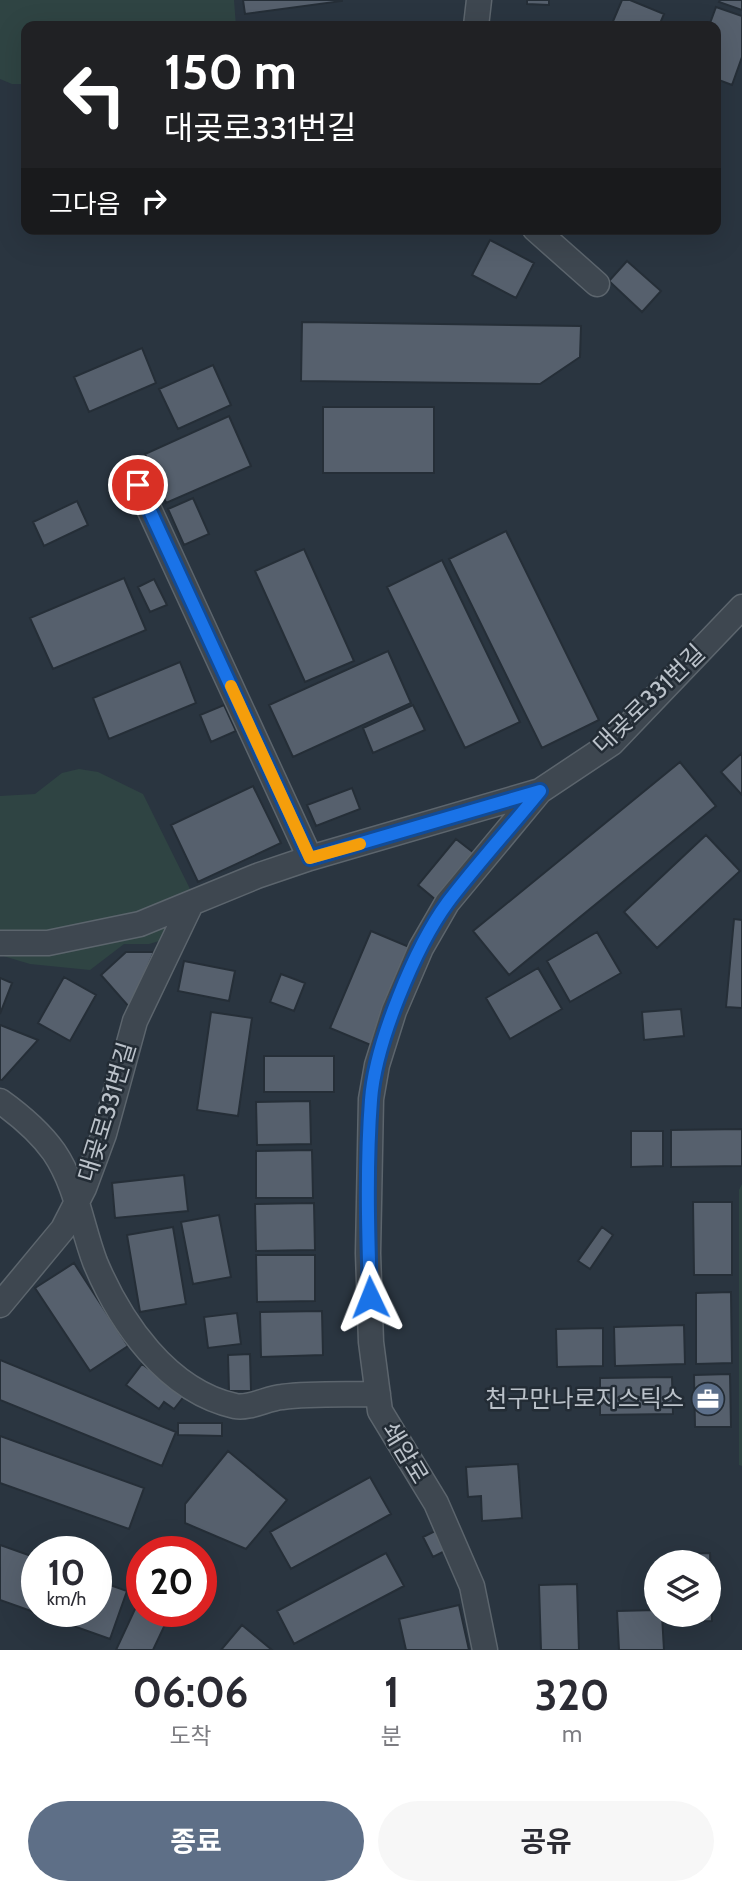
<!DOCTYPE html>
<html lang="ko">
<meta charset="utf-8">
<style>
body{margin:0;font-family:Cabin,"Noto Sans KR",sans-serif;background:#f7f7f7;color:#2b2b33;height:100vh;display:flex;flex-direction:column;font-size:26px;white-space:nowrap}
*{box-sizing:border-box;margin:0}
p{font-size:23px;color:#7c7c81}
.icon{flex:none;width:38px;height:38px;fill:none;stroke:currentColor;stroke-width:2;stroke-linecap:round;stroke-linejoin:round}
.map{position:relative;height:1650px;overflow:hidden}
.side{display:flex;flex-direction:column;background:#fff;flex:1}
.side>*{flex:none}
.banner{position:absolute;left:21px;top:21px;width:700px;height:214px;border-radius:14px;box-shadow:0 7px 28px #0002;background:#202124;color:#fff;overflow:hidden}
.controls{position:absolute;left:644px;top:1550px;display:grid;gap:14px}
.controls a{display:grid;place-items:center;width:77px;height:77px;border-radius:50%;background:#fff;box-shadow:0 7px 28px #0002;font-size:35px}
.speed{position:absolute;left:21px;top:1536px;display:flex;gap:14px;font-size:35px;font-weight:700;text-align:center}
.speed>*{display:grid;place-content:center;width:91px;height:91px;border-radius:50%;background:#fff;box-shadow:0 7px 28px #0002;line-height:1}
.speed small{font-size:18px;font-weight:400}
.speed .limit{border:10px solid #d22;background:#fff;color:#111}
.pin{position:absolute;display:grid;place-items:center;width:60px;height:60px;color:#fff;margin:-30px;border:4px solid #fff;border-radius:50%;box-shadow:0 2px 7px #0007}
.me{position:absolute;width:77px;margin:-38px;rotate:358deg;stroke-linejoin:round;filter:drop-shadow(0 0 5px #0008)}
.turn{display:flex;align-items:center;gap:24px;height:147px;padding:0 28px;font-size:32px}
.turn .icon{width:91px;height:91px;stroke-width:2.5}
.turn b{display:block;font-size:49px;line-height:60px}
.then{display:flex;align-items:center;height:66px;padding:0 28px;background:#0003;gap:14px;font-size:26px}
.eta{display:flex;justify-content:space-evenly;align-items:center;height:119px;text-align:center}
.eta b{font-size:42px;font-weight:700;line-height:49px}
.button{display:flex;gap:14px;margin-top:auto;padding:14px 28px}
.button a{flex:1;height:80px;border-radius:42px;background:#5e6f87;color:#fff;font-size:28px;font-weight:700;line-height:80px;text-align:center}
.button a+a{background:#f7f7f7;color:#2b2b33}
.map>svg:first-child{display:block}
.green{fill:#2f4443}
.building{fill:#56606d;stroke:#252e37;stroke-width:2}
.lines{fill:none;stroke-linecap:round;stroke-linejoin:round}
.minor-casing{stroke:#5c656d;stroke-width:27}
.minor{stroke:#3e4750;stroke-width:24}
.route-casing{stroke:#114b97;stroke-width:18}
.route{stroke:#1a73e8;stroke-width:12}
.slow{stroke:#f59e0b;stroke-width:12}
.labels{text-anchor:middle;stroke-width:5;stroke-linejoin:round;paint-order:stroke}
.street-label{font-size:24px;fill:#bbc2ca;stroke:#232c35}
.poi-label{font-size:24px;fill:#bbc2ca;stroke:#232c35;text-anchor:end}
</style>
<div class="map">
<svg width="742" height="1650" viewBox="0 0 742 1650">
<rect width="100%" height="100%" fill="#2a3540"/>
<path class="green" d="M0,0H234L236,26H26V84H12L0,79Z
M79,769L98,772L143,794L191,891L166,939L149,944H124L90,970L30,964L0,955V796L35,794L62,773Z
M742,1184V1466L739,1465V1190Z"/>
<path class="building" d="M243,0H342V1L245,14Z
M527,0H549V5L527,4Z
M622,0H630L664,14L659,26H611Z
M720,0H742V10L719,2Z
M716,7L742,16V57L732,85L716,79V26H709Z
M490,240L534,263L516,298L472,275Z
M627,261L661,291L642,312L609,281Z
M302,322L581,326L580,357L540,384L301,381Z
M142,348L156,383L89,412L74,377Z
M213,365L231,405L178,429L159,389Z
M323,407H434V473H323Z
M229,416L251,466L166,503L145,454Z
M193,498L209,534L184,545L168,509Z
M77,501L88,525L44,546L33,522Z
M506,531L599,720L542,748L449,559Z
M304,549L354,661L305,682L255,571Z
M442,560L520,722L465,748L387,587Z
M124,578L146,630L53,669L30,618Z
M154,579L167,605L150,612L138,587Z
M388,651L411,703L293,757L269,705Z
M180,662L196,703L109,739L93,698Z
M224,705L236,731L211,742L200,715Z
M413,705L425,730L373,753L363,728Z
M742,753V795L721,772Z
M680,762L716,806L509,975L473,931Z
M253,786L281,843L198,882L171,825Z
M352,788L360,809L316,826L307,805Z
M706,835L740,871L657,948L624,912Z
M456,839L474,853L436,900L418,885Z
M734,919L742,920V1008L726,1007Z
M371,931L414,949L373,1046L330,1028Z
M597,932L621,973L570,1002L547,961Z
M126,952H154L130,1008L101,975Z
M184,961L235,971L229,1001L178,991Z
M538,968L562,1009L510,1039L486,998Z
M281,974L305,983L294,1011L270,1002Z
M64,977L96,995L70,1041L38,1023Z
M0,978L12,983L0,1014Z
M681,1009L684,1036L644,1040L642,1012Z
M211,1012L252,1018L238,1116L197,1110Z
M0,1025L38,1040L2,1080H0Z
M264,1056H334V1092H264Z
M310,1101L311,1144L257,1145L256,1102Z
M742,1129V1166L671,1167V1130Z
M631,1131H663V1166L631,1167Z
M312,1150L313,1198H256V1151Z
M184,1175L188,1211L115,1218L112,1183Z
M693,1202H732V1275H694Z
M314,1203L315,1250L256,1251L255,1204Z
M219,1215L231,1277L193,1284L181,1222Z
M173,1227L186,1304L140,1312L127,1235Z
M602,1227L613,1235L590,1269L578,1261Z
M256,1255H315V1301L257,1302Z
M74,1263L128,1346L90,1371L35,1288Z
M731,1292L732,1363L696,1364V1293Z
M322,1311L323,1355L261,1357L260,1312Z
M237,1313L241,1344L208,1348L204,1317Z
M684,1325L685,1364L615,1366L614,1327Z
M603,1328V1366L557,1367L556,1329Z
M250,1354L251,1391H229L228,1355Z
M0,1360L176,1432L162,1466L0,1400Z
M142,1364L185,1395L174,1409L164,1402L159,1409L126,1385Z
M730,1374L731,1427H695L694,1375Z
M672,1377L673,1414L600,1415V1378Z
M178,1423H222V1436L178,1435Z
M0,1436L144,1488L129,1529L0,1483Z
M228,1451L287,1500L246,1549L185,1523V1504Z
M518,1464L522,1518L482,1521L481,1496L468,1497L466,1467Z
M370,1477L391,1514L291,1569L270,1532Z
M439,1529L449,1549L433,1557L423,1537Z
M0,1545L37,1558V1612H96V1580L127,1591L110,1639L0,1600Z
M386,1553L404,1586L294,1644L277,1611Z
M710,1553L712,1621L674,1622V1615H709V1563H671V1554Z
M577,1584L579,1650H541L539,1585Z
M142,1594V1612H171L153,1650H116Z
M459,1605L469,1650H406L399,1619Z
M656,1610V1615H662L664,1650H619L617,1611Z
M242,1625L272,1650H221Z"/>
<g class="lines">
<defs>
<path id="minor" d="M476,26L479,0
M535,229L597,284
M138,485L310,858
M0,943H48L140,924L257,876L310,858L540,791L612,743L742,607
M0,1101C21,1116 39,1131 54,1152C77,1186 81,1225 95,1262C120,1322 167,1391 235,1406C249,1409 268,1398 282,1397C313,1393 346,1395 378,1394
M0,1305L63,1229L84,1188L104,1134L135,1021L191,904
M485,1650L472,1586L436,1503L380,1411L371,1342L368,1253L371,1099L377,1065L394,1011L421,948L447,903L540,791"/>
</defs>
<use href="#minor" class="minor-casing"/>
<use href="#minor" class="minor"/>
</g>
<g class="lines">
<defs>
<path id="route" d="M138,485L310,858L540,791C510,828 477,864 448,902C415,947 375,1044 371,1100C366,1165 368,1232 370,1297"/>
</defs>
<use href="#route" class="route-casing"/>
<use href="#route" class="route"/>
<path class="slow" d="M231,686L310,858L360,844"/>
</g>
<defs>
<symbol id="office-disc" viewBox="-11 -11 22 22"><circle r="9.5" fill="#5c6f8a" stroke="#232c35"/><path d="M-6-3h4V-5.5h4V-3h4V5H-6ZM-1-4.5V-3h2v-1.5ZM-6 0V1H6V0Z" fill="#fff"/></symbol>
</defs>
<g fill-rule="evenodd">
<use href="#office-disc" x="689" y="1380" width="38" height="38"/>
</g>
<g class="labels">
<g class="street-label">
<text transform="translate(649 699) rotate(-44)" y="8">대곶로331번길</text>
<text transform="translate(107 1112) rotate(-73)" y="8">대곶로331번길</text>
<text transform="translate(405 1453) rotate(59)" y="8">쇄암로</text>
</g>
<g class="poi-label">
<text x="684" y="1407">천구만나로지스틱스</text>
</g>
</g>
</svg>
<div class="controls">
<a><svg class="icon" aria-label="layers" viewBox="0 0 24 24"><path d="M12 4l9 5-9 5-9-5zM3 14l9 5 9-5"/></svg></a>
</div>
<div class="speed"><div>10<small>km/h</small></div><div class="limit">20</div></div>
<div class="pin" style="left:138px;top:485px;background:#d93025"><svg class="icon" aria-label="arrive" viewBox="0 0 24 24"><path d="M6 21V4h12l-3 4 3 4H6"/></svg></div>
<svg class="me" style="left:370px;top:1297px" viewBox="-20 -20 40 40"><path d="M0-17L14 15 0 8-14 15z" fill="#1a73e8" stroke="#fff" stroke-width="4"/></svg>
<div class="banner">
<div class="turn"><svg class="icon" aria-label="left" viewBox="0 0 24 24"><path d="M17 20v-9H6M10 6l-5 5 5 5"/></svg><div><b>150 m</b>대곶로331번길</div></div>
<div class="then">그다음<svg class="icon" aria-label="right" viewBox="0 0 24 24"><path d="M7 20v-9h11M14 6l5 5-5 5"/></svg></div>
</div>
</div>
<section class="side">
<div class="eta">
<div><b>06:06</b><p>도착</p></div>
<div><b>1</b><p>분</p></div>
<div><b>320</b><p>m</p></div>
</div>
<div class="button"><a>종료</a><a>공유</a></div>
</section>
